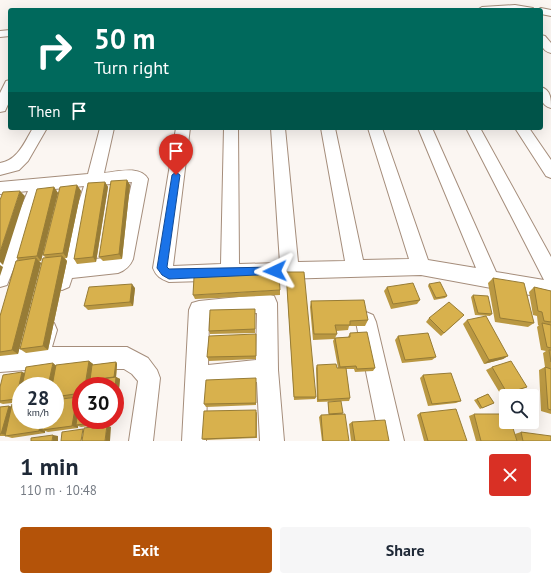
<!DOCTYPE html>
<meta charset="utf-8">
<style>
body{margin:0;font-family:"PT Sans",sans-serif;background:#f6f6f7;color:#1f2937;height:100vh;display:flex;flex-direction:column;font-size:15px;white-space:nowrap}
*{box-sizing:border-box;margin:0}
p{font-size:13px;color:#747a83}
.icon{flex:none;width:22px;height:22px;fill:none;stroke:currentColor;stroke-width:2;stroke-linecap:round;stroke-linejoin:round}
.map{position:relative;height:441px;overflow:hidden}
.details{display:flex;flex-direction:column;background:#fff;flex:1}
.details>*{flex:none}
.banner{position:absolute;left:8px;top:8px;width:535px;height:122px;border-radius:4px;box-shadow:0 4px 16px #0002;background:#00695c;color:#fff;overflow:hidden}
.buttons{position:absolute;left:499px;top:389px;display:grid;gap:8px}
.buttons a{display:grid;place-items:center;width:40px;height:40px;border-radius:4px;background:#fff;box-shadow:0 4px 16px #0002;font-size:20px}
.speed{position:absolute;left:12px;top:377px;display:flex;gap:8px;font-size:20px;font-weight:700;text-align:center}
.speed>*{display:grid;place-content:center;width:52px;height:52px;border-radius:50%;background:#fff;box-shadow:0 4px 16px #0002;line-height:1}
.speed small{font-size:10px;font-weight:400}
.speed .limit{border:6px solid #d22;background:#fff;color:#111}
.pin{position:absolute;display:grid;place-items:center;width:34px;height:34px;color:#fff;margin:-41px -17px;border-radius:50% 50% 50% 0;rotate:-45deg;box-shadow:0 0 4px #0007}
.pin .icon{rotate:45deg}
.me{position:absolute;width:44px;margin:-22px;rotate:268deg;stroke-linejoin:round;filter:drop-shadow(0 0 3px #0008)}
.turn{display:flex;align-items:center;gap:14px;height:84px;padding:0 20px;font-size:18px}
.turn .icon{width:52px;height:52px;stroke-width:2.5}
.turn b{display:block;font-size:28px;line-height:34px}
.then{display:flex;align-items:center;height:38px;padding:0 20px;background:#0003;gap:8px;font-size:15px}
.round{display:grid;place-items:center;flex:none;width:42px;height:42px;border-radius:4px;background:#f6f6f7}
.headline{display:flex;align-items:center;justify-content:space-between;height:68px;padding:0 20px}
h1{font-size:24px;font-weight:800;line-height:30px}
.button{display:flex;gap:8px;margin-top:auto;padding:8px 20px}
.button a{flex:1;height:46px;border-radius:4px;background:#b45309;color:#fff;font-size:16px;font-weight:800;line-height:46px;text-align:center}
.button a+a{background:#f6f6f7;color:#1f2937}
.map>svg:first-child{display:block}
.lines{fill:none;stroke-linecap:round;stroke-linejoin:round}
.minor-casing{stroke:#a58d7b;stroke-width:2}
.minor{fill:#fff;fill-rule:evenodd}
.wall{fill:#ba9842}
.shaded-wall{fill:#977c36}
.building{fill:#d8b14d;stroke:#977c36}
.route{fill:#1a73e8;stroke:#114b97}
</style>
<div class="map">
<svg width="551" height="441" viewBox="0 0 551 441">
<rect width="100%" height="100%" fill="#fbf6f2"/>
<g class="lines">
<defs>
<path id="minor" d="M515,5L533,8L534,10H477L482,7Z
M541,8L551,10V16L541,14V10H537Z
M10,30V36L0,37V31Z
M541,35L545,36L551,43V53C541,51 541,43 541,35Z
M10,80V100L5,111L0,112V93L6,81Z
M541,87C551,90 551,99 551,108C540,105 541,96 541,87Z
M33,128H47L28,161L19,170L0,175V163C18,160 24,143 33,128Z
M100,128H114L104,173C117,172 140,165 148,179L133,259C130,266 126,270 118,273L72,278L69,287L62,290L55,287L53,281L84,186L45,190L7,285L0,287V257L28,191L0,194V182L88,174ZM132,182L116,255L113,257L77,261L100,185Z
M176,128H190L173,266L221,264L224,128H238L239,264L280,263L271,128H285L298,262L345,261L321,128H335L363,260L409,259L368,128H382L428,260L476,268L418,128H432L496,272L544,280L466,128H480L551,257V296L546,298L421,275L169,282C161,279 156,276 153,268Z
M515,128H529L551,160V178L546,176Z
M267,294L274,296L277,303L278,370L284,441H260L257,382L207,387L206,441H182L189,310L192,303L199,301ZM257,313L256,360L208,365L209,318Z
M366,312L373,315L376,322L404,441H380L356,322L359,315Z
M47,320L54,323L57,330L52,347H127L148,358L157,370L160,378L153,441H129L138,381L132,374L124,369H38L0,372V350L31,348L40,323Z"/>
</defs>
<use href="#minor" class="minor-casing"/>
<use href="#minor" class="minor"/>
</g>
<path class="wall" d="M127,180L130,185L122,259L103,261L99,257Z
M105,182L108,187L96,262L77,264L74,259Z
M77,185L81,191L67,258H65L67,261L48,350L26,353L20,349L46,258L43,255Z
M54,187L58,193L41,261H39L41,263L18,354L0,356V316L19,261L17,258Z
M286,272L316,397L315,399L294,400Z
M493,278L534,323L528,327L495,322L488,283Z
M429,284L447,296L445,298L434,300L428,286Z
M387,287L420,300L417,304L391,309L384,291Z
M534,287L551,291V414L541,411L539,370L545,367L543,353L546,351L541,350L537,327L539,325H538L537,316L533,315L529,292Z
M135,288L133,306L88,310L84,306Z
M280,290V295L195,299L193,295Z
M473,295L492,314L490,316L475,315L471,297Z
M311,301L368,320L365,326H349L348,330L336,331L337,334L335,338L348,337L350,333L375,368L373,371L355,372L354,369H346L350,398L349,401L317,402L316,368L317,365L338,368L333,341L334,339L313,340L310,307Z
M255,313V333L210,334L209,331Z
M429,318L460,319L441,336L426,322Z
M467,320L508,356L503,359L484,364L463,324Z
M398,336L436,357L432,360L402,363L395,340Z
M256,338V359L209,361L207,357Z
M89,361L93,364V365L116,362L117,364L116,377L120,379L118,399L115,400V386H81V396L63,399L81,420H106V424L81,427L78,426V428L48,432L45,431V433L12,438L5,436H0V407L9,406L55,420V386H21V402L3,404L0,403V387L22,372L25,373L56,366Z
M492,367L527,387L521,389L501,395L486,370Z
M423,375L461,401L456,403L428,406L420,378Z
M256,381V405L206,407L204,404Z
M488,394L494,403L480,409L474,400Z
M328,402L343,413L342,414L329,415L328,403Z
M257,412V438L204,440L202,439Z
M420,413L467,441H424L417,415Z
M474,414L516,440L515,434L521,432L551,441H476L469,416Z
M321,415L349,441H322L319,417Z
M352,422L389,441H351L349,424Z"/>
<path class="shaded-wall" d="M127,180L130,185L122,259L119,254Z
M105,182L108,187L96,262L93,257Z
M77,185L81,191L67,258L63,253Z
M54,187L58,193L41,261L37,256Z
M20,191L25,196L3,265L0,262V252Z
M62,256L67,261L48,350L43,346Z
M36,258L41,263L18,354L12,350Z
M0,265L3,267L0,276Z
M132,284L135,288L133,306L130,302Z
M508,356L503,359L484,364L489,360Z
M89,361L93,364L90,386H85Z
M116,362L117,364L116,378L114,377Z
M53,363L58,367L54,386H48Z
M22,372L28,375L26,386H21V399H19L21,400V401L16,399Z
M116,377L120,379L118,399L115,397V388Z
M77,397L81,399V406L76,425L78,426V428L72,426Z
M9,406L15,408L8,435L1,434Z
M41,420H47L42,430L45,431V433L39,431Z
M102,420H106V424L102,422Z
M107,425L111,427L110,441H105Z
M53,435L58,436V441H52Z"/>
<path class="building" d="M127,180L119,254L99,257L111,181Z
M105,182L93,257L74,259L88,183Z
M77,185L63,253L43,255L60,187Z
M54,187L37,256L17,258L37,189Z
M20,191L0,252V200L3,192Z
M62,256L43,346L20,349L43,258Z
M36,258L12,350L0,352V316L16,261Z
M286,272H304L316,397H294Z
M279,273L280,290L193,295L194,277Z
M493,278L524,283L534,323L500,318Z
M440,282L447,296L436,298L429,284Z
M413,283L420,300L393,304L387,287Z
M132,284L130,302L84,306L89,287Z
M534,287L551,291V322L544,321L542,312L538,311Z
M473,295L488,296L492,314L478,313Z
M364,300L368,320L350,321V325H335L337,334H314L311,301Z
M449,302L464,315L444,333L429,318Z
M255,309V329L209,331L210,310Z
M486,316L508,356L489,360L467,320Z
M542,323L551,325V348L547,347Z
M367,332L375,368L357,369L356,366L340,367L335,338L350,337V333Z
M428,333L436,357L405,360L398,336Z
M256,334V356L207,357L209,336Z
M549,350H551V362Z
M89,361L85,386H81V393L55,397V386H52L56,365Z
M511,361L527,387L507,393L492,367Z
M116,362L114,377L90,380L92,365Z
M53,363L48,386H22L26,367Z
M336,364L337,368H346L350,398L318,400L317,365Z
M545,367L551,369V410L548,409Z
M22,372L16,399L0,401V387L3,375Z
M451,373L461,401L432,404L423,375Z
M116,377L115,388V386H88V381Z
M256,378V403L204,404L206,380Z
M21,391V399H19Z
M488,394L494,403L482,408L477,399Z
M77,397L72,426L42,430L44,420H55V400Z
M341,401L343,413L329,414L328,402Z
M21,403V420H41L39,431L5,436L12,404Z
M81,403V420H102V422L76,425L79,404Z
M9,406L1,434H0V407Z
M456,409L467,441H428L420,413Z
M256,410V437L202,439L204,411Z
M345,414L349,441H323L321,415Z
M474,414H506V422H511L517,441H481Z
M385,420L389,441H355L352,422Z
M107,425L105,441H82L84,428Z
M83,429L81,441H61L62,432Z
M521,432L551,436V441H523Z
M53,435L52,441H31V438Z"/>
<path class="route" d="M176,172L180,175L167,267L169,269L275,267L279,268L280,271L279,274L169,279L162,275L157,268L172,175Z"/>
</svg>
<div class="buttons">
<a><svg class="icon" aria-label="search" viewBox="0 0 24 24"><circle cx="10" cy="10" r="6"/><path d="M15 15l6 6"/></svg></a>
</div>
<div class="speed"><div>28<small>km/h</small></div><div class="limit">30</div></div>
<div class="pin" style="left:176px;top:175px;background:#d93025"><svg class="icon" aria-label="arrive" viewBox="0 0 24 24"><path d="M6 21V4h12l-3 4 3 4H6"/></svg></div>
<svg class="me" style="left:275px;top:271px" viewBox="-20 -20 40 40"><path d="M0-17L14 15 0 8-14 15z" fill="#1a73e8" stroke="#fff" stroke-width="4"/></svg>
<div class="banner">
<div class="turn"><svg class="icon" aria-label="right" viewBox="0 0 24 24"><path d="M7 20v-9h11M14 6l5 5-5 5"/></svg><div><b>50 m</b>Turn right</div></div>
<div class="then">Then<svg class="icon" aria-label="arrive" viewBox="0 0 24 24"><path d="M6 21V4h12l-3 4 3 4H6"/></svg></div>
</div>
</div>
<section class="details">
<div class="headline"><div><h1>1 min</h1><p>110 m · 10:48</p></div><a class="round" style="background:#d93025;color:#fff"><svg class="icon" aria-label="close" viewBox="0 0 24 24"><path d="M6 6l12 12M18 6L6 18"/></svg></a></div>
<div class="button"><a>Exit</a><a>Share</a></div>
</section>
